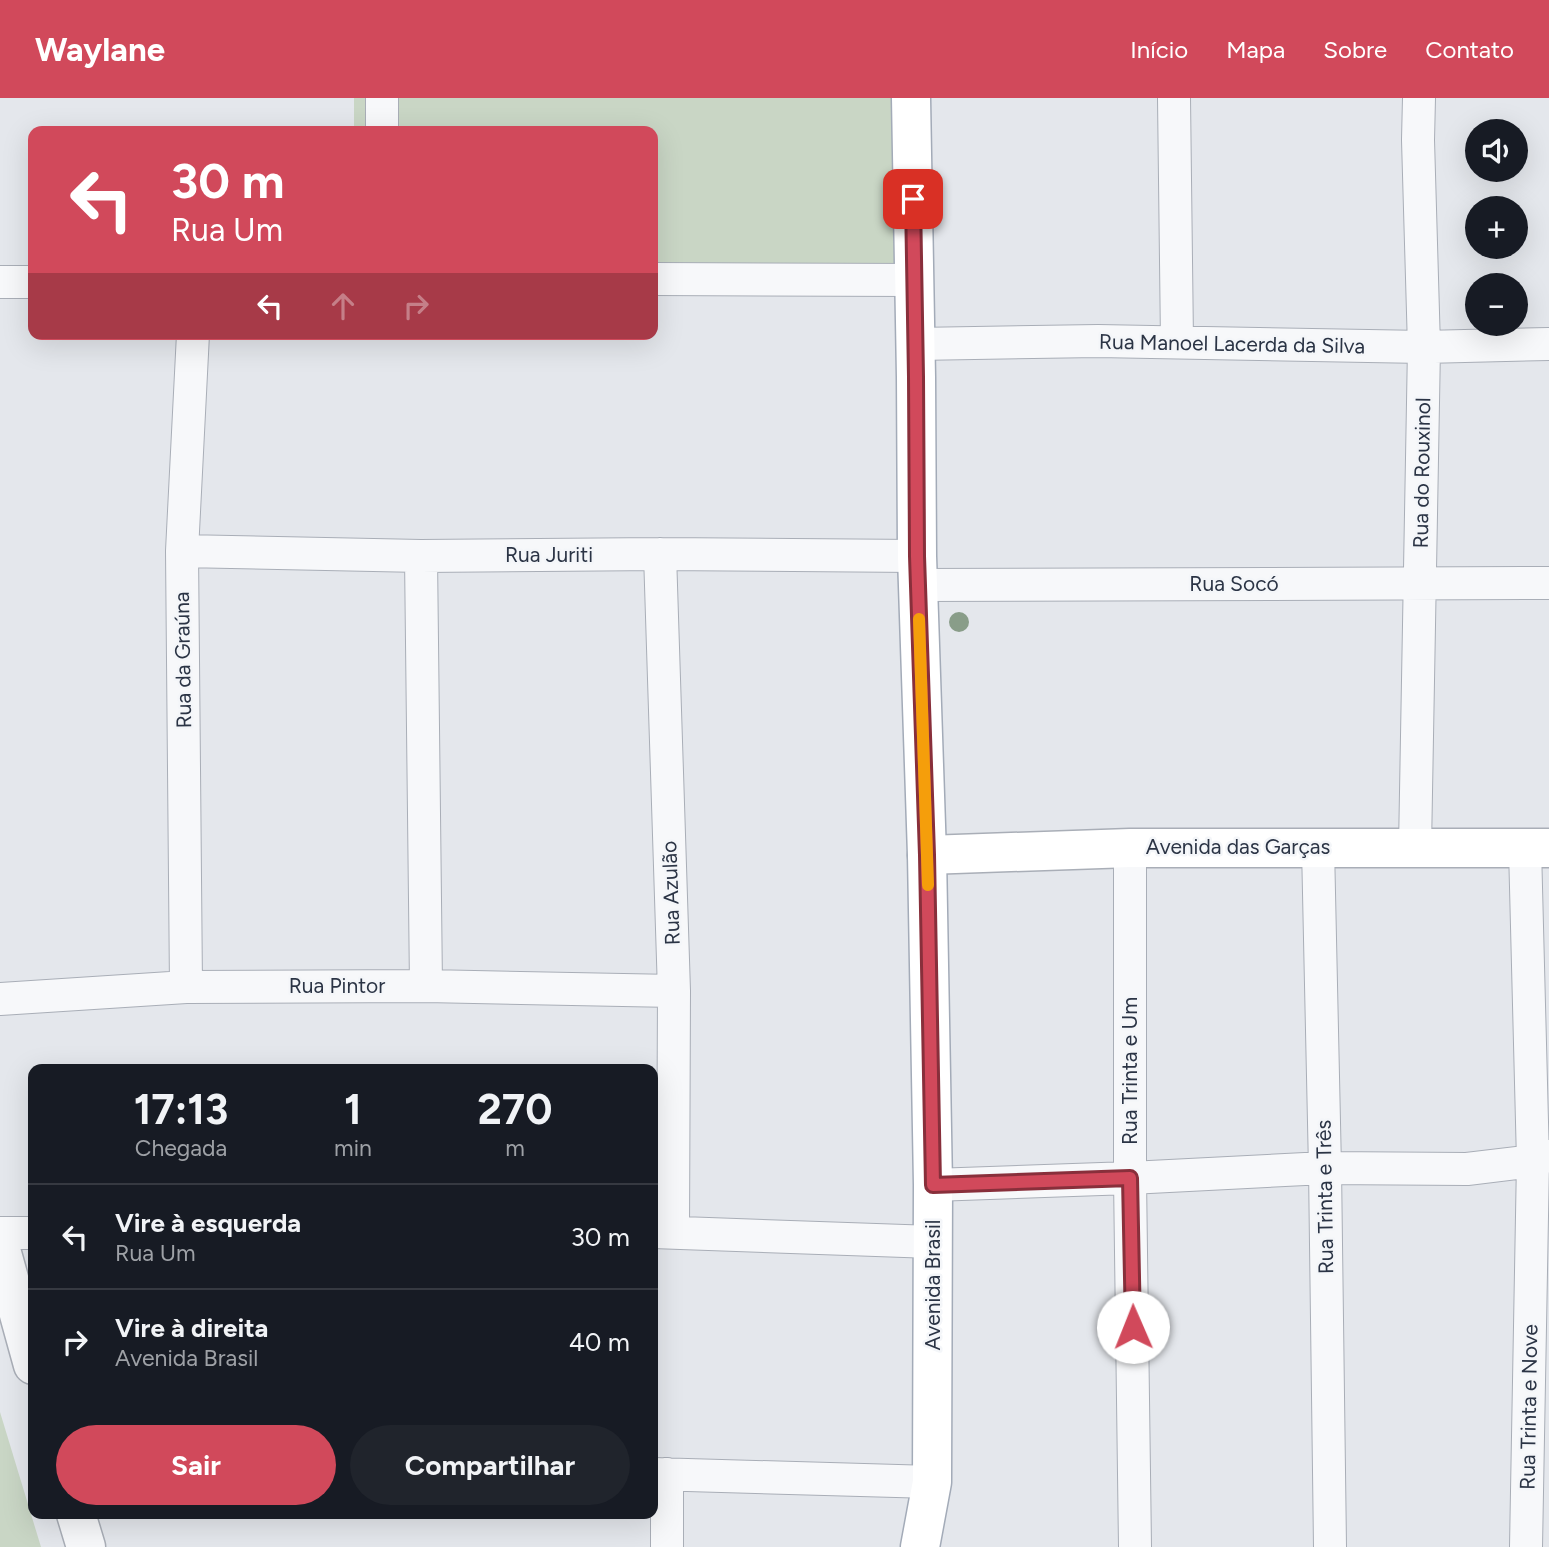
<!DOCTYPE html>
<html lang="pt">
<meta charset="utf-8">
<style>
body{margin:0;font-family:Figtree,sans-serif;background:#20242c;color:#f1f3f6;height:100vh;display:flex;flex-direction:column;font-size:26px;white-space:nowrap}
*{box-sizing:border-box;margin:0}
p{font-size:23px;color:#9ea1a6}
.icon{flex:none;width:38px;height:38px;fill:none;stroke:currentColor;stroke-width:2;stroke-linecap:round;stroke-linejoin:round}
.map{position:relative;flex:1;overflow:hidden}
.details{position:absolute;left:28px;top:966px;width:630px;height:455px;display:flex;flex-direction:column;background:#171b24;border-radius:14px;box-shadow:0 7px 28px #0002}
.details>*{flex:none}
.banner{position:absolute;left:28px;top:28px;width:630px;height:214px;border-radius:14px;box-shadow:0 7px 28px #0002;background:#d1495b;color:#fff;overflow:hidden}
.buttons{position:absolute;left:1465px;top:21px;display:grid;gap:14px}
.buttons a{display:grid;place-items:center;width:63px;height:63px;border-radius:50%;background:#171b24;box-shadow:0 7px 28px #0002;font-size:35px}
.pin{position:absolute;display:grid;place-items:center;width:60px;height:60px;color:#fff;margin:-30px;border-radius:14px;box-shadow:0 4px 10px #0006}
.me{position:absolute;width:77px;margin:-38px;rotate:359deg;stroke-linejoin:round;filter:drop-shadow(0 0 5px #0008)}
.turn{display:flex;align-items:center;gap:24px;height:147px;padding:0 28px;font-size:32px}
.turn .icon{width:91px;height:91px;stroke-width:2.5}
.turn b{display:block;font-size:49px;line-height:60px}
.lanes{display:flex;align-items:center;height:66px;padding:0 28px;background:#0003;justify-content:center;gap:35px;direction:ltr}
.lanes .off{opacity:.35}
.eta{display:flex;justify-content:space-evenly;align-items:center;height:119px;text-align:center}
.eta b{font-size:42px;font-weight:700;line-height:49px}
.cta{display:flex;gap:14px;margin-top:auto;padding:14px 28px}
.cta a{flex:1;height:80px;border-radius:42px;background:#d1495b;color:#fff;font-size:28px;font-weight:700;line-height:80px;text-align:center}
.cta a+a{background:#20242c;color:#f1f3f6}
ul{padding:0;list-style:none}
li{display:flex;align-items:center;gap:21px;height:105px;padding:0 28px;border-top:2px solid #363941}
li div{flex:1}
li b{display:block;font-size:26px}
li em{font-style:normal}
header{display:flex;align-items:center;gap:42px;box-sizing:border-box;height:98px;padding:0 35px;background:#d1495b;color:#fff}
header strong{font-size:33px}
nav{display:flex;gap:38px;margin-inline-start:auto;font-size:24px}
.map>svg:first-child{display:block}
.green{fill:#c9d6c5}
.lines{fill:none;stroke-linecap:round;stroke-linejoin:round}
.minor-casing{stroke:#a9aeb7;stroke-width:34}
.tertiary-casing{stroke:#a9aeb7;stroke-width:41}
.secondary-casing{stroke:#a9aeb7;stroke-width:41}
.primary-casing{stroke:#a3abb8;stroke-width:41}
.minor{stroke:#f7f8fa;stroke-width:32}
.tertiary{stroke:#f7f8fa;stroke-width:38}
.secondary{stroke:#fff;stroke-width:38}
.primary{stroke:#fff;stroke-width:38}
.tree{fill:#899d89}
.route-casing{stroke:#882f3b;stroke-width:18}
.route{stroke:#d1495b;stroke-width:12}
.slow{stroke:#f59e0b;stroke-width:12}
.labels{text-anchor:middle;stroke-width:5;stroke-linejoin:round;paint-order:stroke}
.street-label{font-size:21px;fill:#2b3445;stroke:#f4f6f9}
</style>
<header>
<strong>Waylane</strong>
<nav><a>Início</a><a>Mapa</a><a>Sobre</a><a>Contato</a></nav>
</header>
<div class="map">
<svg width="1549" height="1449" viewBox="0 0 1549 1449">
<rect width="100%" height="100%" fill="#e4e7ec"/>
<path class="green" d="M354,0H915L914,176L653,173V33H354Z
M0,1314L41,1449H0Z"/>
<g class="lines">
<defs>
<path id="minor" d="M1174,0L1177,244
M382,33V0
M653,181L914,182
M0,184H33
M916,246L1098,243L1424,249L1549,246
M182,453L421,458L660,456L917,458
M660,456L674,893L673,1134
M421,458L426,888
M918,487L1549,485
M1318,749L1325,1070L1330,1449
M1130,750V1080L1135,1449
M1415,750L1424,249L1418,42L1419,0
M1525,750L1533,1063L1526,1449
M186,889L182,453L193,236
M0,901L186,889L426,888L674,893
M933,1087L1130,1080L1325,1070L1467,1071L1533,1063L1549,1058
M653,1134L933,1144
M0,1135H33
M653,1376L932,1384
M667,1376V1449"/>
<path id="tertiary" d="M0,1148L33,1267
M76,1416L86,1449"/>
<path id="secondary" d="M927,757L1130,750H1549"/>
<path id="primary" d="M911,0L916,279L917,458L927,757L933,1087L932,1384L920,1449"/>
</defs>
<use href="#minor" class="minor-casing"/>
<use href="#tertiary" class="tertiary-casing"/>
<use href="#secondary" class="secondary-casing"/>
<use href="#primary" class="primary-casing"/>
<use href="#minor" class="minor"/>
<use href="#tertiary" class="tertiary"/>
<use href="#secondary" class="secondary"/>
<use href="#primary" class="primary"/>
</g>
<circle class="tree" cx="959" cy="524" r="10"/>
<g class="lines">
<defs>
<path id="route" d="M913,101L916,279L917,458L927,757L933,1087L1130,1080L1133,1229"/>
</defs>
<use href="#route" class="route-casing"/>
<use href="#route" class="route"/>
<path class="slow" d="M919,521L928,787"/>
</g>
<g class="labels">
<g class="street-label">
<text transform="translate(1232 246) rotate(1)" y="7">Rua Manoel Lacerda da Silva</text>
<text transform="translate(1422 375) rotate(-89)" y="7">Rua do Rouxinol</text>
<text x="549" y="464">Rua Juriti</text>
<text x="1234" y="493">Rua Socó</text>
<text transform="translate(183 562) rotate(-91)" y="7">Rua da Graúna</text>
<text x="1238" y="756">Avenida das Garças</text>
<text transform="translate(671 795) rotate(-92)" y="7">Rua Azulão</text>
<text x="337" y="895">Rua Pintor</text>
<text transform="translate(1130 973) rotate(-90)" y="7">Rua Trinta e Um</text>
<text transform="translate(1325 1099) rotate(-91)" y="7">Rua Trinta e Três</text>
<text transform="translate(933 1187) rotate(-90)" y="7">Avenida Brasil</text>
<text transform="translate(1529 1309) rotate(-89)" y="7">Rua Trinta e Nove</text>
</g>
</g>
</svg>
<div class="buttons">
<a><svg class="icon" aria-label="sound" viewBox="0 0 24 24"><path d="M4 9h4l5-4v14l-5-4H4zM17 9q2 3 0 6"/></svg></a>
<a>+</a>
<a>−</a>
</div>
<div class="pin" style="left:913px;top:101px;background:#d93025"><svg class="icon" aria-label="arrive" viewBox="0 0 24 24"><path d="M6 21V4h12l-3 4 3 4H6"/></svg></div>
<svg class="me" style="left:1133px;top:1229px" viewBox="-20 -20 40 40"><circle r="19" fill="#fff"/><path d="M0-13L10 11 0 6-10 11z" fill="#d1495b"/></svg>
<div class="banner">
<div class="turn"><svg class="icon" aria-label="left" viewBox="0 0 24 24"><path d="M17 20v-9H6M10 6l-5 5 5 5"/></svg><div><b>30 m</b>Rua Um</div></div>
<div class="lanes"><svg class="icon" aria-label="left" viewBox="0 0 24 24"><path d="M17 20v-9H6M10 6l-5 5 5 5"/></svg><svg class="icon off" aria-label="ahead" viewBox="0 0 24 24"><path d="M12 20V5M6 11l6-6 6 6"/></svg><svg class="icon off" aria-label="right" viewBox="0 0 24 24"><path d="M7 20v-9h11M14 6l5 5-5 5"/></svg></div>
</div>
<section class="details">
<div class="eta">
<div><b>17:13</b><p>Chegada</p></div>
<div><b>1</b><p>min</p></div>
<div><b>270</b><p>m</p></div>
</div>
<ul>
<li><svg class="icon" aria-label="left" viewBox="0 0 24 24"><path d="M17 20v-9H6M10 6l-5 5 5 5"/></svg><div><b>Vire à esquerda</b><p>Rua Um</p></div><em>30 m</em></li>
<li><svg class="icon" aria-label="right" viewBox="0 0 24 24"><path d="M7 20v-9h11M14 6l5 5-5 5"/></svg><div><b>Vire à direita</b><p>Avenida Brasil</p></div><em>40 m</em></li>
</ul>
<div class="cta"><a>Sair</a><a>Compartilhar</a></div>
</section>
</div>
